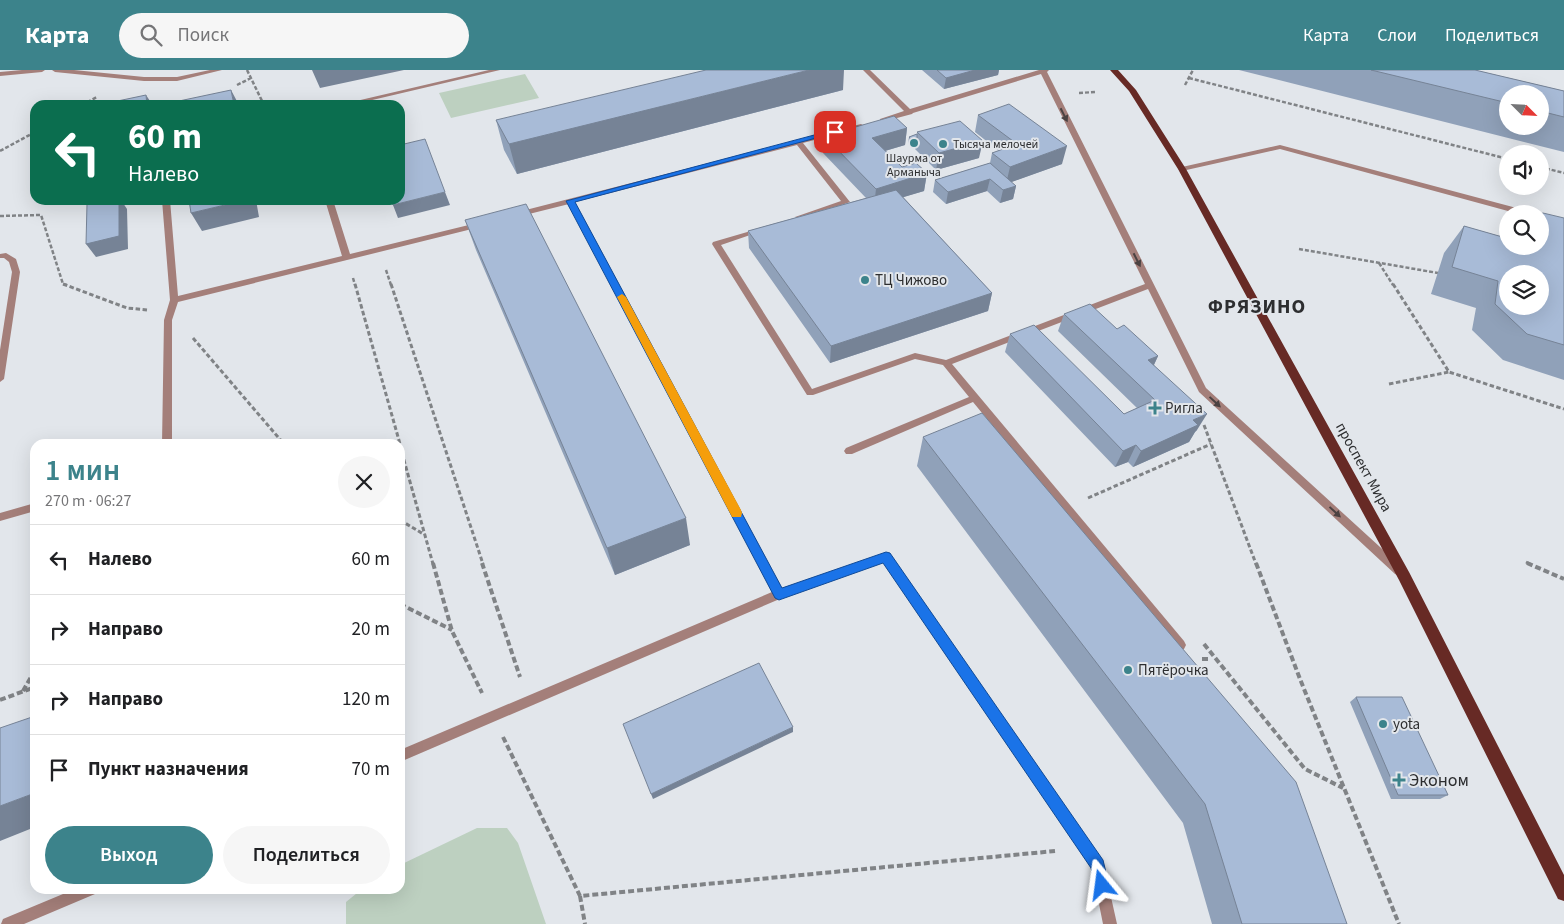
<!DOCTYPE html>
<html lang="ru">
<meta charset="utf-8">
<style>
body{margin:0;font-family:"Source Sans 3",sans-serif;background:#f6f6f6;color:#202124;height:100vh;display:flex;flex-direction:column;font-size:19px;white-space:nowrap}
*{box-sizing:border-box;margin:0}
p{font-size:16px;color:#757577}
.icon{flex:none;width:28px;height:28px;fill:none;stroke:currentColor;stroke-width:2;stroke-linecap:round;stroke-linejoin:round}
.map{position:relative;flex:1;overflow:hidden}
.panel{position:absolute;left:30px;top:369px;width:375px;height:455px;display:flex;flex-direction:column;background:#fff;border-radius:15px;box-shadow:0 5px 20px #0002}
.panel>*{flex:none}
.banner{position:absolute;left:30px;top:30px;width:375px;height:105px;border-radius:15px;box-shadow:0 5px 20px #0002;background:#0b6e4f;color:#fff;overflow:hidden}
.needle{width:32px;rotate:114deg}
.controls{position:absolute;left:1499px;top:15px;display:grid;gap:10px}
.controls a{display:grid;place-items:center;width:50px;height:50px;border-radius:50%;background:#fff;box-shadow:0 5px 20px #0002;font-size:25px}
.pin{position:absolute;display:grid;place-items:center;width:42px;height:42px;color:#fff;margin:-21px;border-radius:10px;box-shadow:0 2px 8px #0006}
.me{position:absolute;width:55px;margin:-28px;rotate:344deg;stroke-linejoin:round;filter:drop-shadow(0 0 4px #0008)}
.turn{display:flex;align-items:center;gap:18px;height:105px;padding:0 15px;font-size:22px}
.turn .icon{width:65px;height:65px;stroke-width:2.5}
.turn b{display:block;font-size:35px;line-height:42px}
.round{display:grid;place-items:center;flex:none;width:52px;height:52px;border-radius:26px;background:#f6f6f6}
.summary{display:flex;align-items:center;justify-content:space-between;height:85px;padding:0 15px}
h1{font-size:30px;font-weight:600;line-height:38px;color:#3c838b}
.cta{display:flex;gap:10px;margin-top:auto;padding:10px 15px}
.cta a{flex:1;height:58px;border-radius:30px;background:#3c838b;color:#fff;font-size:20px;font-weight:600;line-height:58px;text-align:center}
.cta a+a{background:#f6f6f6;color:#202124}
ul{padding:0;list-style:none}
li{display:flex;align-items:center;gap:15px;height:70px;padding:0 15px;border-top:1px solid #e0e0e0}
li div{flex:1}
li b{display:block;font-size:19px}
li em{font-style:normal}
header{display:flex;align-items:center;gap:30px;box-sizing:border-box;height:70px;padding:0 25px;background:#3c838b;color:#fff}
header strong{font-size:24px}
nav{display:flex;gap:28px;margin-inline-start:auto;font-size:18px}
.search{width:350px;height:45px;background:#f6f6f6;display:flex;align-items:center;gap:12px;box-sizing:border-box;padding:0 18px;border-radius:28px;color:#757577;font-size:19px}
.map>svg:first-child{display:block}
.green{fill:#bdd0c0}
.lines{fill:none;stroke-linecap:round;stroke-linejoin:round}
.path-far2{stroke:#808386;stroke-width:2.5;stroke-dasharray:4 2;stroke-linecap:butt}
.path-far1{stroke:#808386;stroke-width:3;stroke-dasharray:4.5 2.5;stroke-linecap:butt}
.path{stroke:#808386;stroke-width:4;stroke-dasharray:6 3;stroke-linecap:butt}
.lane{fill:#a47f7a;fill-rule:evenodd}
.primary{fill:#672a25;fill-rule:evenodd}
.wall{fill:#90a1b9;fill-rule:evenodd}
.shaded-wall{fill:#768396}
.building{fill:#a8bbd7;stroke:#768396;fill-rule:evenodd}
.oneway{fill:#4b4242}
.route{fill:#1a73e8;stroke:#114b97}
.slow{fill:#f59e0b}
.poi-dot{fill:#3c838b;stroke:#e2e6eb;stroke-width:2}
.labels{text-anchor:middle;stroke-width:4;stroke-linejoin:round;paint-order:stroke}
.far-poi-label{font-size:12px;fill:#2d2e30;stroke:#e2e6eb;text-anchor:start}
.poi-label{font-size:15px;fill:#2d2e30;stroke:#e2e6eb;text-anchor:start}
.street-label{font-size:15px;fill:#2d2e30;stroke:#e2e6eb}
.near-poi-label{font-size:18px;fill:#2d2e30;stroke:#e2e6eb;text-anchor:start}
.district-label{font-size:20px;font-weight:bold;letter-spacing:1px;fill:#2d2e30;stroke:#e2e6eb}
</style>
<header>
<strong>Карта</strong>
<div class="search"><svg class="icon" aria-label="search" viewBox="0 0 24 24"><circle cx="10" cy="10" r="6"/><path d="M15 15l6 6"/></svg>Поиск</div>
<nav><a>Карта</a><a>Слои</a><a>Поделиться</a></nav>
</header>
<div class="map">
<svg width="1564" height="854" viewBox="0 0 1564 854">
<rect width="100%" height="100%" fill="#e2e6eb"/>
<path class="green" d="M525,4L539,28L451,48L439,23Z
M477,758H507L518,773L546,854H346V832L362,819H400V795Z"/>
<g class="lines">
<path class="path-far2" d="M247,0L264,35
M1189,8L1508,89
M237,15L251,8
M1185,15L1193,0
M1079,23L1095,22
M82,35L97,27
M0,81L35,62
M1540,97L1564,103
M0,146L41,145L63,214L67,215
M1299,179L1438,203
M1379,193L1393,215
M386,200L391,215
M353,208L355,215"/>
<path class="path-far1" d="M63,214L127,238L147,240
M355,214L400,374
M391,214L483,494
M1393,214L1449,302L1564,339
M193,268L284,374
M1389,314L1449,302
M1204,355L1256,494
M270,374L280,370
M400,376L433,494
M1088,428L1211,374
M400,450L425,465
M1526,492L1530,494"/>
<path class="path" d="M433,493L452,561L482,623
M482,493L520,607
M1256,493L1300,609L1399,854
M1527,493L1564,509
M400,534L452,560
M1204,574L1305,699L1343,718
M1202,589H1211
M23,621L35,600
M0,630L35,617
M503,667L580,826L1055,781
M580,826L585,854"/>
<path class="lane" d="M22,0H45L42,2L0,6V2Z
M52,0H74L144,7H177L210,0H222L177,11H144L55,2Z
M489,0H500L351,35H339Z
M863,0H870L910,39L1039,0H1049L1047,2L1206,318L1403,498L1404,501L1403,504L1399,506L1395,504L1199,322L1148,219L952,294L1184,571L1186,575L1184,579L1180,580L1176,579L973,332L852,384H846L844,381L846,378L969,327L943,295L915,289L813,325H807L712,174L713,172L761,158L765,160L721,175L812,319L915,283L946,290L1145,214L1041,4L913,43L912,44L882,52L880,51V49L904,41Z
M861,54L864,56L863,57L803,73L850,132L802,149H799L795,147L841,131L797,75L575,132L782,518L886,483L890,484L1103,791L1117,854H1103L1092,799L884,492L782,528L400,692V680L772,522L569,134L517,147L513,145L514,143Z
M1280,75L1532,142L1533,144H1519L1280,79L1182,101L1178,99L1182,97Z
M162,130H170L178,226L342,186L325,130H333L350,184L481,152L485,154L484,156L178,232L172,250V374H162L164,250L170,230Z
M6,183L16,189L20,202L4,309L0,312V280L12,202L9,192L4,188H0V184Z
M35,433V441L0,451V443Z
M75,819H97L95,824L24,854H1L3,849Z"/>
<path class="primary" d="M1110,0H1118L1136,20L1186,99L1409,502L1564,805V831L1558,829L1399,510L1178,99L1129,21Z"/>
</g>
<path class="wall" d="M922,0H999L998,5L944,19Z
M1239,0H1475L1564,21V82ZM1508,24H1540V56H1508Z
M843,20L517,104L504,80L496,50Z
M978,45L1062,94L1011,112L1016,116L1013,129L1000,133L987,121L946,134L933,122L935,110L990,93L992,83L999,81L975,62Z
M907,58L905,75L885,81L902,97L927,103L924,121L903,127L992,223L988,241L830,293L749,178L748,161L866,128L823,83L824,66Z
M917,62L979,88L936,100L915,79L916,74L911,75L908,73L909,67L917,64Z
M1564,148V310L1503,290L1472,260L1476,238L1431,224L1444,183L1464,156L1499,166L1508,156V176Z
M465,150L690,475L615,505L476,180Z
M1064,244L1117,259L1158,286L1154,295L1197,360L1195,362L1189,372L1133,397L1128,392L1115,397L1005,282L1010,264L1124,344L1137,338L1058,261Z
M923,367L1347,854H1212L1183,753L917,396Z
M1356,627L1448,725L1440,729H1391L1350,632Z"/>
<path class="shaded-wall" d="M312,0H404L320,18Z
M809,0H844L843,20L517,104L509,74Z
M975,0H999L998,5L944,19L946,8Z
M231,20L239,35H234Z
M146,25L150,31V35H147Z
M907,58L905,75L871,85L872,68Z
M917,68L916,74L911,75V69Z
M983,71L979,88L936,100L939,83Z
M1067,76L1062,94L1006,114L1010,97Z
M927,103L924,121L874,136L876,119Z
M990,109L987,121L946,134L948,122Z
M1016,116L1013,129L1000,133L1003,120Z
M445,122L450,135L398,148L393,135Z
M119,130H121L127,139L128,179L96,187L86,174Z
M246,130H256L259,147L202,161L191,143Z
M992,223L988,241L830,293L831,276Z
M1158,286L1150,303L1148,290Z
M1207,344L1197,360L1195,362L1189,372L1133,397L1141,381L1193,350Z
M1136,375L1128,392L1115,397L1123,381Z
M686,448L690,475L615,505L607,478Z
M793,657V662L653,729L651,724Z
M35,723V757L0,771V736Z"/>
<path class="building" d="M706,0H809L509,74L496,50Z
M937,0H975L946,8Z
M1371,0H1475L1564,21V47L1540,41V24H1508V33Z
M231,20L234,35H180L179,31Z
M146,25L147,35H108V33Z
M1009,34L1067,76L1010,97L992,83L1017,74L978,45Z
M894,46L907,58L872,68L902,97L916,93L927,103L876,119L824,66Z
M960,51L983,71L939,83L917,62Z
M917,64V68L911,69L909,67Z
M425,69L445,122L393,135L391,130H400V75Z
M990,93L1016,116L1003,120L990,109L948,122L935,110Z
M896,120L992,223L831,276L748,161Z
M104,130H119V166L86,174L87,134Z
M189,130H246L191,143Z
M526,134L686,448L607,478L465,150Z
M1543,143L1564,148V275L1527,264L1495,234L1498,211L1452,197L1464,156L1506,168L1508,164V176H1540V144H1534ZM1508,204H1540V236H1508Z
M1090,234L1117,259L1124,255L1158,286L1148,290L1207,344L1193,350L1198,355L1141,381L1136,375L1123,381L1010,264L1034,255L1124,344L1155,330L1064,244Z
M982,343L1296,712L1347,854H1242L1205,734L923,367Z
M759,593L793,657L651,724L623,654Z
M1356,627H1402L1448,725H1398Z
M35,646V723L0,736V658Z"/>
<defs><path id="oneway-solid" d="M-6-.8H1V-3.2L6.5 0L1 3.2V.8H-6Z" transform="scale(1.25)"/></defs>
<g class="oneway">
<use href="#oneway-solid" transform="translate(1064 45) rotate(63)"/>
<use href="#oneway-solid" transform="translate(1137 190) rotate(63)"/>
<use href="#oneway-solid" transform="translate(1215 332) rotate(43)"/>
<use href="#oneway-solid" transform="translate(1335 442) rotate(43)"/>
</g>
<path class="route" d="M833,60L839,62L575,132L782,518L886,482L890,483L1103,790L1109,815L1107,820L1102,823L1096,820L1091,798L883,493L779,530L775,528L566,131Z"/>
<path class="slow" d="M622,224L626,227L741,440L742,443L741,447H732L617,227Z"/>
<g class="poi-dot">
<circle cx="914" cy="73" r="5"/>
<circle cx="943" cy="74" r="5"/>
<circle cx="865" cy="210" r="5"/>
<path d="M1152.5 330.5h5v5h5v5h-5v5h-5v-5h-5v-5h5z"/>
<circle cx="1128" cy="600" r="5"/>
<circle cx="1383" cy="654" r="5"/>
<path d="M1396.5 702.5h5v5h5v5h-5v5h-5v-5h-5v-5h5z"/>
</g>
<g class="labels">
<g class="far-poi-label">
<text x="953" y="78">Тысяча мелочей</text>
<text x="914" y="92" text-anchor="middle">Шаурма от<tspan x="914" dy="14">Арманыча</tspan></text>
</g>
<g class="poi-label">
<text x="875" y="215">ТЦ Чижово</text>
<text x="1165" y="343">Ригла</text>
<text x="1138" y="605">Пятёрочка</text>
<text x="1393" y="659">yota</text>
</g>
<g class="street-label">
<text transform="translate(1364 397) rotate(61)" y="5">проспект Мира</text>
</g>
<g class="near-poi-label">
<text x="1409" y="716">Эконом</text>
</g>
<g class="district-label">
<text x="1257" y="243">ФРЯЗИНО</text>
</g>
</g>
</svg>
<div class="controls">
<a><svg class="needle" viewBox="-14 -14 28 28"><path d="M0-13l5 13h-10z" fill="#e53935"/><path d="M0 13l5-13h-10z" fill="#757577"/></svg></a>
<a><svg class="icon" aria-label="sound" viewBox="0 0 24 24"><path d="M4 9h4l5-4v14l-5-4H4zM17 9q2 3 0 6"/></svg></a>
<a><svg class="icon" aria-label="search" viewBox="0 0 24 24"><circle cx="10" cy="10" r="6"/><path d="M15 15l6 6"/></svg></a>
<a><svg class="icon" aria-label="layers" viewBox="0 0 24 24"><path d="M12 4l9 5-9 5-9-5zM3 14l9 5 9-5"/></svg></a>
</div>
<div class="pin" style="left:835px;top:62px;background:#d93025"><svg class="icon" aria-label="arrive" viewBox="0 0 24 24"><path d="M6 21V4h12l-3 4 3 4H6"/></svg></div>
<svg class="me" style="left:1102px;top:815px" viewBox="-20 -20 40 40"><path d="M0-17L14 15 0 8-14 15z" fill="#1a73e8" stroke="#fff" stroke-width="4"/></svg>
<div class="banner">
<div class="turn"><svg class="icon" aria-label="left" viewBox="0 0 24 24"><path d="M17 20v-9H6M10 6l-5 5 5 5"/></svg><div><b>60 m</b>Налево</div></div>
</div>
<section class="panel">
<div class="summary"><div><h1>1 мин</h1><p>270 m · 06:27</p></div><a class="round"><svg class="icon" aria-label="close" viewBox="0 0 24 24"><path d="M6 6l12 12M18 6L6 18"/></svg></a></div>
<ul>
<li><svg class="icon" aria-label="left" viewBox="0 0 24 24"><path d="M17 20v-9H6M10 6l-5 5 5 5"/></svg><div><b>Налево</b></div><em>60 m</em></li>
<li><svg class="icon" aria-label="right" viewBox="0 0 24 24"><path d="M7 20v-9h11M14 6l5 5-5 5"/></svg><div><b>Направо</b></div><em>20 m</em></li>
<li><svg class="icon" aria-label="right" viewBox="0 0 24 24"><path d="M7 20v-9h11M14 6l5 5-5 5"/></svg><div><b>Направо</b></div><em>120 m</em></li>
<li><svg class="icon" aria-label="arrive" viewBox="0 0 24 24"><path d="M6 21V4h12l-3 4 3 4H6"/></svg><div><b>Пункт назначения</b></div><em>70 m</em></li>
</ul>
<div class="cta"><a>Выход</a><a>Поделиться</a></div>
</section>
</div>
